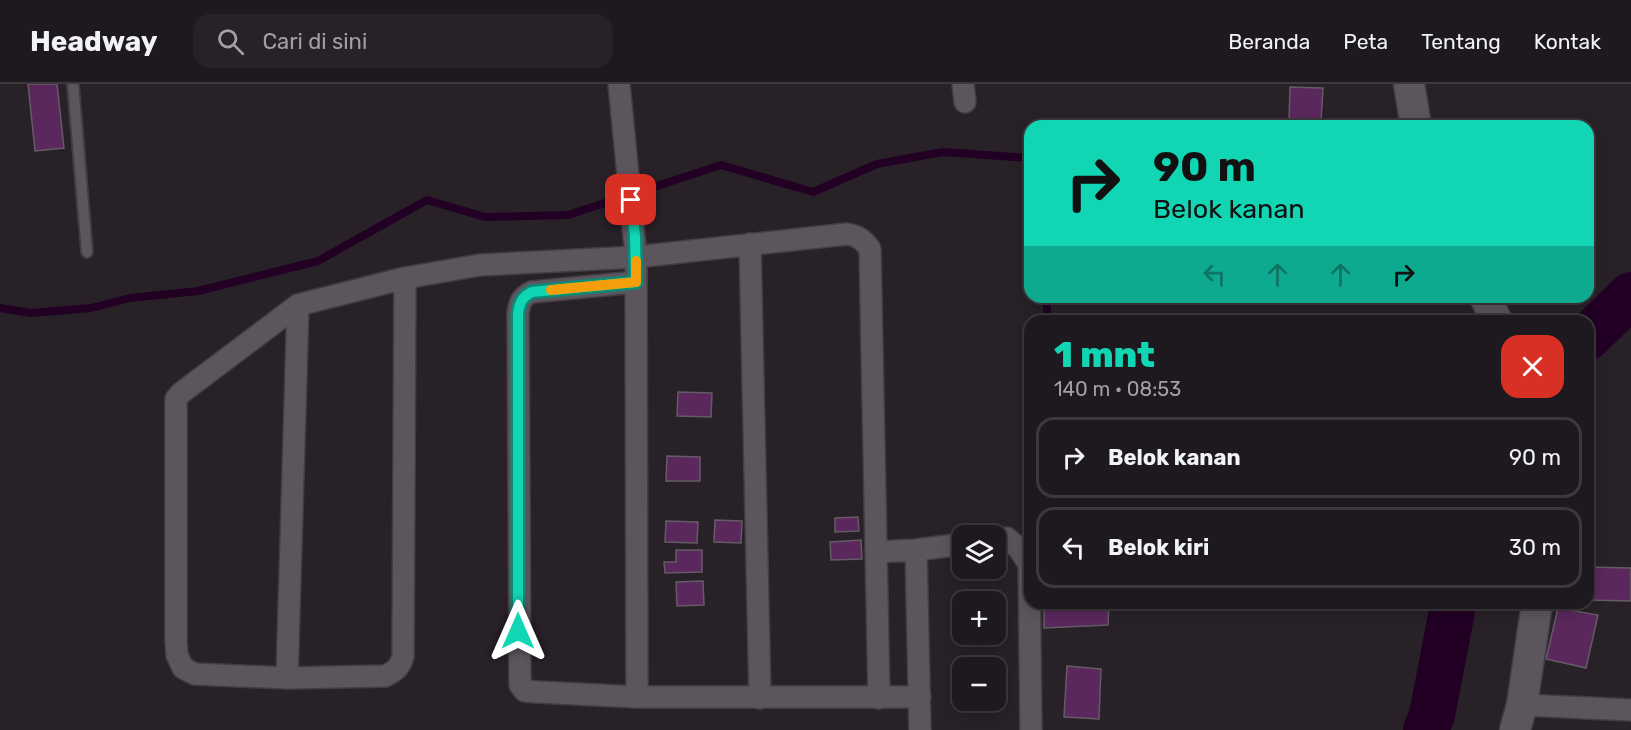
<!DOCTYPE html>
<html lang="id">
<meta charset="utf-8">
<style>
body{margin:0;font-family:Rubik,sans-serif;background:#262227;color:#f1f3f6;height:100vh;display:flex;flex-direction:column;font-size:22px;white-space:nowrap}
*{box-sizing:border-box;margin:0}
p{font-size:20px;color:#a1a0a4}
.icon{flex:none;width:33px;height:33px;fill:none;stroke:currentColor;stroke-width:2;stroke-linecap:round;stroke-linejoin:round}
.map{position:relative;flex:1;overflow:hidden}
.details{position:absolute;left:1024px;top:231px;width:570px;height:294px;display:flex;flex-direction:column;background:#1e191e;border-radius:18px;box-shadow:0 3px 15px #0003,0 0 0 2px #3c383c}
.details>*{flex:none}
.guide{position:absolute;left:1024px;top:36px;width:570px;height:183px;border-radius:18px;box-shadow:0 3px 15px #0003,0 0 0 2px #3c383c;background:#12d5b4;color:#111;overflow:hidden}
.controls{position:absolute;left:952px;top:441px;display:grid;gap:12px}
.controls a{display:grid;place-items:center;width:54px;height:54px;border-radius:12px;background:#1e191e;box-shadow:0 3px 15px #0003,0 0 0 2px #3c383c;font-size:30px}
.pin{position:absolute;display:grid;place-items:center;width:51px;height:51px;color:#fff;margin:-26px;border-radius:12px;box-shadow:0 3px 9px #0006}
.me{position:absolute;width:66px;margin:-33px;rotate:0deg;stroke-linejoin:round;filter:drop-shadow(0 0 4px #0008)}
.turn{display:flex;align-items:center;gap:21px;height:126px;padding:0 30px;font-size:27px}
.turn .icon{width:78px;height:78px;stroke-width:2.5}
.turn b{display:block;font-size:42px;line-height:51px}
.lanes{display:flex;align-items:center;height:57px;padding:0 30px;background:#0003;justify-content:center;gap:30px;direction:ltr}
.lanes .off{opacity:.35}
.round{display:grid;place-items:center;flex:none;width:63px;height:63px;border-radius:18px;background:#262227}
.headline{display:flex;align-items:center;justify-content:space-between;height:102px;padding:0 30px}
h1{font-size:36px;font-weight:800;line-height:45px;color:#12d5b4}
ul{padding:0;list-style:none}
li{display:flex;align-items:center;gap:18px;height:81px;margin:0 12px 9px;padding:0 18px;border:3px solid #3c383c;border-radius:18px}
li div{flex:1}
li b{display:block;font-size:22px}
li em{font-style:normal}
header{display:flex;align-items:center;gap:36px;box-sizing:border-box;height:84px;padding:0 30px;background:#1e191e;border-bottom:2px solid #3c383c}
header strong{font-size:28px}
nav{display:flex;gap:33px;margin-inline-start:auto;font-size:21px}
.search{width:420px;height:54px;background:#262227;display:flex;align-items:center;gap:15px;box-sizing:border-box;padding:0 21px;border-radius:18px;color:#a1a0a4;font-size:22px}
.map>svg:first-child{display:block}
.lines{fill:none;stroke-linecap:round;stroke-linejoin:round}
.stream{stroke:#220024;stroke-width:8}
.river{stroke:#220024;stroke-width:46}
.building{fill:#5b285d;stroke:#645c64;stroke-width:1.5}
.lane-casing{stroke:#423d42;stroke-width:14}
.street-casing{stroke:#423d42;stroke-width:24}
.secondary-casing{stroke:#423d42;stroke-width:33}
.lane{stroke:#5d555d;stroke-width:10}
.street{stroke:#5d555d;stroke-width:21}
.secondary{stroke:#5d555d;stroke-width:30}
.route-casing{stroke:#0c8a75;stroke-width:15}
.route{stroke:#12d5b4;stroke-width:10}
.slow{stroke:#f59e0b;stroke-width:10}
</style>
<header>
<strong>Headway</strong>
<div class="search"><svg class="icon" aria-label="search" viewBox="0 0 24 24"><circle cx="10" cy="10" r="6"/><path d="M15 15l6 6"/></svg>Cari di sini</div>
<nav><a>Beranda</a><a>Peta</a><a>Tentang</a><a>Kontak</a></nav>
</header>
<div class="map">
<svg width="1631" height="646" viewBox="0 0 1631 646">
<rect width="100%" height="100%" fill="#282128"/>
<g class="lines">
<path class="stream" d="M1046,213L1048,237
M0,224L31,229L91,224L130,214L198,207L318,177L427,116L485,133L568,131L721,81L813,108L877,80L943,68L1030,74"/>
<path class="river" d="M1588,253L1631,211
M1426,646L1432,631L1452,527L1451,519"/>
</g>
<path class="building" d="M28,0H57L64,64L35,67Z
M1290,3L1323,4L1321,37L1289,35Z
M678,308L712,309L711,333L677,332Z
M667,372L700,373V397H666Z
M858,433L859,447L835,448V434Z
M715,436L742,437L741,459L714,458Z
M666,437L698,438L697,459L665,458Z
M861,456L862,475L831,476L830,458Z
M676,466H702V488L665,489L664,478H676Z
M1588,483L1631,484V517L1588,516Z
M703,497L704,521L677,522L676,498Z
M1044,519H1109L1108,541L1044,544Z
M1558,524L1598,531L1586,584L1546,575Z
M1067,582L1101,585L1099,635L1064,633Z"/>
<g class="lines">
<defs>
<path id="lane" d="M73,0L87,168"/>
<path id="street" d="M619,0L636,173L637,613
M963,0L965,18
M750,160L760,614
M405,194L403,572C400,584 395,587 385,592L287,594L195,590L183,584L177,571L176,556V315L181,309L298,221L405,194L480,181L636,173L847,150C859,152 863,156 870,165L879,614
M636,198L532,208C521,213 520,218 518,229L520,601L525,607L537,608L637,613H920
M996,456L1007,454L1019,465L1029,480L1031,646
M916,466L920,646
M876,468L916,466L963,460
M287,594L298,221
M1522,621L1631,626"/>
<path id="secondary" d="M1409,0L1416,42
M1485,213L1497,237
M1515,646L1522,621L1537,519"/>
</defs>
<use href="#lane" class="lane-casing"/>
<use href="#street" class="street-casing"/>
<use href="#secondary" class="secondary-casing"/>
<use href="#lane" class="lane"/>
<use href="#street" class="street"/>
<use href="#secondary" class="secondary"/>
</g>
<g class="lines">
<defs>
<path id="route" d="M518,547V229C520,218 522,213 532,208L636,198L635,152L631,116"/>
</defs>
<use href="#route" class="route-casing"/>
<use href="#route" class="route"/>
<path class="slow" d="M551,206L636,198V177"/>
</g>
</svg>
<div class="controls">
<a><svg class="icon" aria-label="layers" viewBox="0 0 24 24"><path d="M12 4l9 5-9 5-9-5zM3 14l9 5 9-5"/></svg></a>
<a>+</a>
<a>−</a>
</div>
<div class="pin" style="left:631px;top:116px;background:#d93025"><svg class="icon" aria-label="arrive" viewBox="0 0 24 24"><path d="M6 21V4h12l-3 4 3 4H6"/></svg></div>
<svg class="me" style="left:518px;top:547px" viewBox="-20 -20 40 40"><path d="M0-17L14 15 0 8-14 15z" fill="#12d5b4" stroke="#fff" stroke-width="4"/></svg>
<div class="guide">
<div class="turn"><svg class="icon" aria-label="right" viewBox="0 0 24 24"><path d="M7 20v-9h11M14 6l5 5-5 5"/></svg><div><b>90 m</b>Belok kanan</div></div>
<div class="lanes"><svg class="icon off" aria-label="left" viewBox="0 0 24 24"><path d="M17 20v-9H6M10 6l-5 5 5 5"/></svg><svg class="icon off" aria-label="ahead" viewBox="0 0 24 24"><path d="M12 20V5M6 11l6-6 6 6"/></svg><svg class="icon off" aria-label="ahead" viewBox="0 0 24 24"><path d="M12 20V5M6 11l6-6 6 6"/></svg><svg class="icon" aria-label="right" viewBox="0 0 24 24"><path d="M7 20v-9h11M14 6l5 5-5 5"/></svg></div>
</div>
<section class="details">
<div class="headline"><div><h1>1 mnt</h1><p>140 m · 08:53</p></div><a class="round" style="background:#d93025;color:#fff"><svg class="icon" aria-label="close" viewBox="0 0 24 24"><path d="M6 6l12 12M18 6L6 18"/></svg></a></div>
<ul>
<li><svg class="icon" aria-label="right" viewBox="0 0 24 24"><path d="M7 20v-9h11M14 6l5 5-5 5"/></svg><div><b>Belok kanan</b></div><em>90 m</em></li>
<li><svg class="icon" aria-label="left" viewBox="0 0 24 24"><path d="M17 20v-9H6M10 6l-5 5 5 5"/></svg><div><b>Belok kiri</b></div><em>30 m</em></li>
</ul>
</section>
</div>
